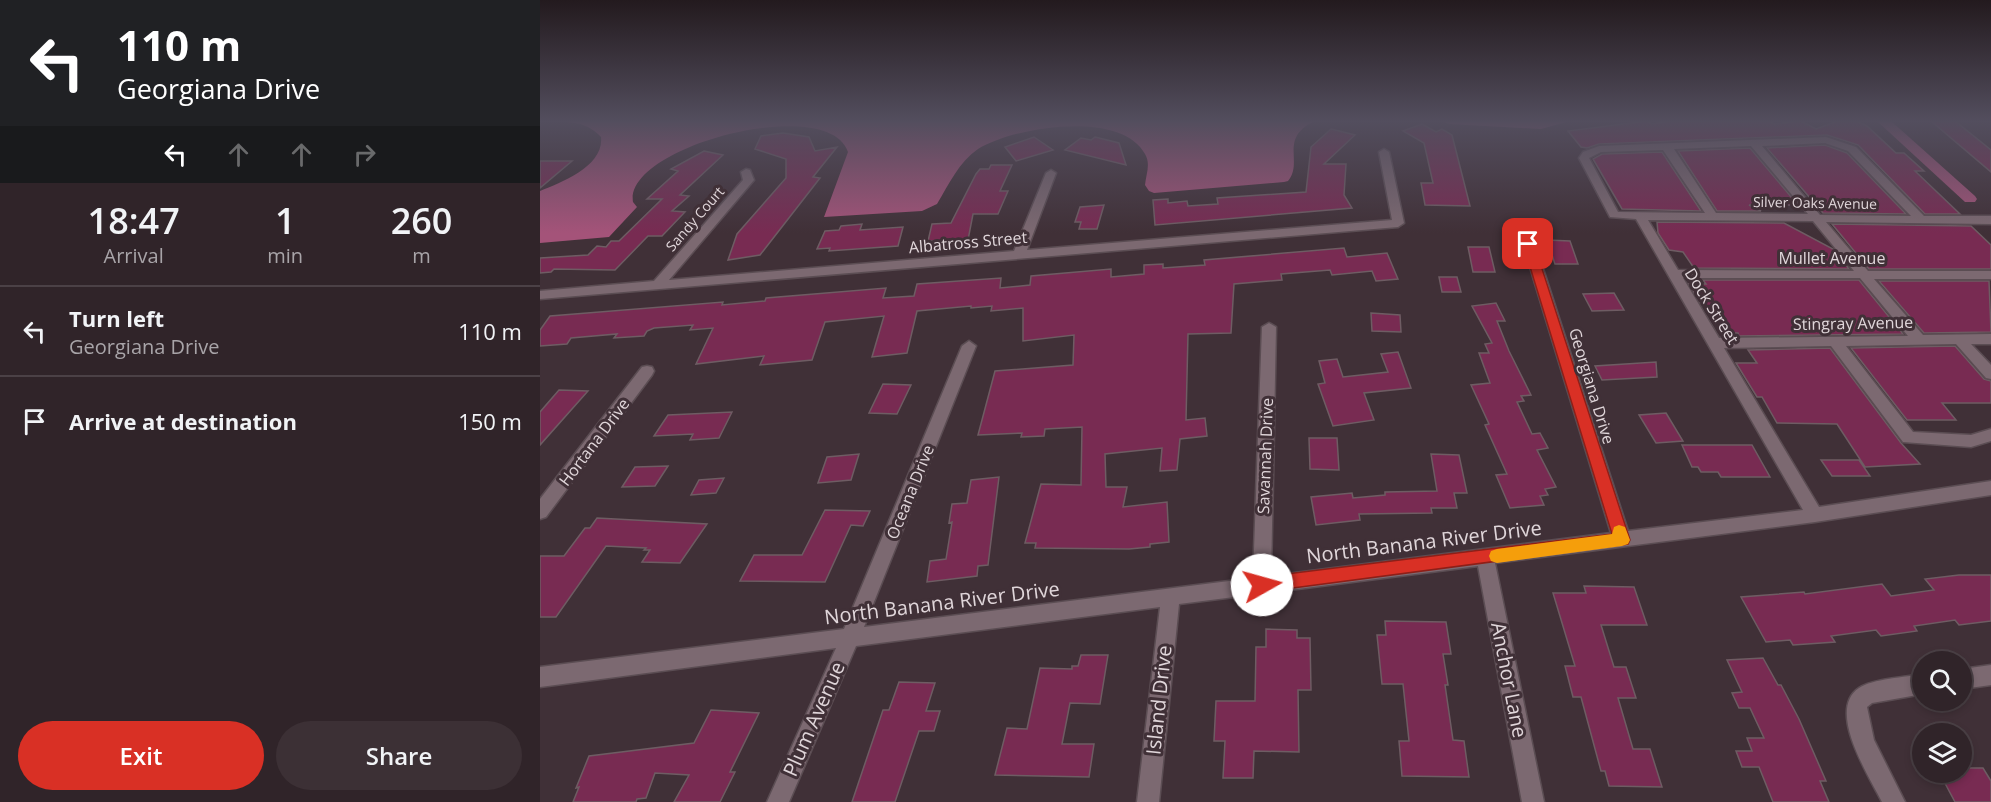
<!DOCTYPE html>
<style>
body{margin:0;font-family:"Open Sans",sans-serif;background:#3c3035;color:#f1f3f6;height:100vh;display:flex;flex-direction:column;font-size:22px;white-space:nowrap}
*{box-sizing:border-box;margin:0}
p{font-size:20px;color:#a8a4a8}
.icon{flex:none;width:33px;height:33px;fill:none;stroke:currentColor;stroke-width:2;stroke-linecap:round;stroke-linejoin:round}
.map{position:relative;flex:1;overflow:hidden}
.sheet{display:flex;flex-direction:column;background:#302429;width:540px}
.sheet>*{flex:none}
.guide{background:#202124;color:#fff;overflow:hidden}
.fabs{position:absolute;left:1372px;top:651px;display:grid;gap:12px}
.fabs a{display:grid;place-items:center;width:60px;height:60px;border-radius:50%;background:#302429;box-shadow:0 3px 9px #0003,0 0 0 2px #4b4146;font-size:30px}
.pin{position:absolute;display:grid;place-items:center;width:51px;height:51px;color:#fff;margin:-26px;border-radius:12px;box-shadow:0 3px 9px #0006}
.me{position:absolute;width:66px;margin:-33px;rotate:83deg;stroke-linejoin:round;filter:drop-shadow(0 0 4px #0008)}
.turn{display:flex;align-items:center;gap:21px;height:126px;padding:0 18px;font-size:27px}
.turn .icon{width:78px;height:78px;stroke-width:2.5}
.turn b{display:block;font-size:42px;line-height:51px}
.lanes{display:flex;align-items:center;height:57px;padding:0 18px;background:#0003;justify-content:center;gap:30px;direction:ltr}
.lanes .off{opacity:.35}
.eta{display:flex;justify-content:space-evenly;align-items:center;height:102px;text-align:center}
.eta b{font-size:36px;font-weight:600;line-height:42px}
.button{display:flex;gap:12px;margin-top:auto;padding:12px 18px}
.button a{flex:1;height:69px;border-radius:36px;background:#d93025;color:#fff;font-size:24px;font-weight:600;line-height:69px;text-align:center}
.button a+a{background:#3c3035;color:#f1f3f6}
ul{padding:0;list-style:none}
li{display:flex;align-items:center;gap:18px;height:90px;padding:0 18px;border-top:2px solid #4b4146}
li div{flex:1}
li b{display:block;font-size:22px}
li em{font-style:normal}
main{display:flex;flex:1;min-height:0}
.map>svg:first-child{display:block}
.water{fill:#a45379}
.lines{fill:none;stroke-linecap:round;stroke-linejoin:round}
.canal{fill:#a45379;fill-rule:evenodd}
.building{fill:#782b52;stroke:#6e5c63;stroke-width:1.5}
.minor-casing{stroke:#5b4d53;stroke-width:3}
.minor{fill:#7c6971;fill-rule:evenodd}
.route{fill:#d93025;stroke:#8d1f18;stroke-width:1.5}
.slow{fill:#f59e0b}
.labels{text-anchor:middle;stroke-width:6;stroke-linejoin:round;paint-order:stroke}
.far-street-label{font-size:14px;fill:#e0d6da;stroke:#403037}
.street-label{font-size:16px;fill:#e0d6da;stroke:#403037}
.near-street-label{font-size:20px;fill:#e0d6da;stroke:#403037}
</style>
<main>
<section class="sheet">
<div class="guide">
<div class="turn"><svg class="icon" aria-label="left" viewBox="0 0 24 24"><path d="M17 20v-9H6M10 6l-5 5 5 5"/></svg><div><b>110 m</b>Georgiana Drive</div></div>
<div class="lanes"><svg class="icon" aria-label="left" viewBox="0 0 24 24"><path d="M17 20v-9H6M10 6l-5 5 5 5"/></svg><svg class="icon off" aria-label="ahead" viewBox="0 0 24 24"><path d="M12 20V5M6 11l6-6 6 6"/></svg><svg class="icon off" aria-label="ahead" viewBox="0 0 24 24"><path d="M12 20V5M6 11l6-6 6 6"/></svg><svg class="icon off" aria-label="right" viewBox="0 0 24 24"><path d="M7 20v-9h11M14 6l5 5-5 5"/></svg></div>
</div>
<div class="eta">
<div><b>18:47</b><p>Arrival</p></div>
<div><b>1</b><p>min</p></div>
<div><b>260</b><p>m</p></div>
</div>
<ul>
<li><svg class="icon" aria-label="left" viewBox="0 0 24 24"><path d="M17 20v-9H6M10 6l-5 5 5 5"/></svg><div><b>Turn left</b><p>Georgiana Drive</p></div><em>110 m</em></li>
<li><svg class="icon" aria-label="arrive" viewBox="0 0 24 24"><path d="M6 21V4h12l-3 4 3 4H6"/></svg><div><b>Arrive at destination</b></div><em>150 m</em></li>
</ul>
<div class="button"><a>Exit</a><a>Share</a></div>
</section>
<div class="map">
<svg width="1451" height="802" viewBox="0 0 1451 802">
<rect width="100%" height="100%" fill="#403037"/>
<path class="water" d="M0,121H775C738,138 764,162 748,181L744,182L614,193L609,191L605,185C606,174 611,164 605,154C581,109 473,127 438,149C419,162 409,184 397,204L382,211L284,217L308,152C289,93 84,146 93,202L97,207L69,237L0,243V191C22,182 64,166 61,137C44,118 22,123 0,121Z
M901,121H1030L1001,129L909,124Z"/>
<g class="lines">
<path class="canal" d="M1337,121H1351L1435,196L1437,199L1435,202H1425Z"/>
</g>
<path class="building" d="M1107,121L1112,124L1129,121H1229L1234,124L1261,121L1276,129L1298,121H1316L1327,126L1356,153H1364L1384,171H1375L1420,214H1385L1318,145L1287,135L1059,144L1047,148L1041,147L1028,131Z
M1391,121H1415L1451,150V172Z
M882,124L896,132L902,129L912,135L930,206L885,205L881,183H893L884,143L863,131Z
M791,129L815,135L784,164H806L804,195L812,208L615,225L613,200L628,199V203L647,201L648,206L678,204L677,198L766,192L771,147Z
M243,133L269,137L275,151L297,147L273,177L280,178L220,255L188,260L197,234L246,178V159L215,149L221,136Z
M494,137L513,150L476,161L465,147Z
M555,137L579,143L586,165L525,150L541,138L551,140Z
M1285,145L1307,153L1366,214L1283,213L1227,148Z
M1210,148L1258,205H1209L1221,211H1177L1138,151Z
M164,151L183,155L140,195L149,196L132,211L145,212L122,236H108L75,270L14,269L11,272L0,273V258L48,255L57,246L66,247L71,241H79L122,199H107L138,171L131,169Z
M1122,152L1161,211L1082,209L1053,159L1062,154Z
M0,161H32L0,188Z
M451,165H472L460,191H468L458,214H433L428,240L388,241L392,224L411,223L436,174L440,169H449Z
M564,205L557,229H539L541,222H535L540,207Z
M1117,222L1244,223L1293,249L1309,269L1154,268L1143,252L1129,250L1118,233Z
M322,224L320,230L363,227L358,246L289,251L290,248L277,249L285,231L299,230L301,226Z
M1292,224L1431,226L1451,245V269H1329Z
M1007,240L1030,241L1038,264H1015Z
M928,247H949L955,272H933Z
M804,248L807,257L847,253L858,279L836,281L832,271L792,275L790,270L741,274L742,280L694,284L691,333L648,334L646,420L665,418L667,436L640,439L637,470L620,471L622,448L565,454L566,487H587L583,507L627,502L629,542L610,544V547L589,549L495,548L496,543H485L501,484L541,485L542,427L505,429L504,436L481,437L482,433L438,435L455,371L533,365L534,335L483,341V308L451,311L452,306L431,308V306L377,311L367,353L332,357L344,316L285,322L272,360L220,365L224,356L156,364L173,328L150,330L153,325L114,328L107,331L104,336L74,338L77,334L31,338L27,344L0,346V330L10,316L183,302L182,305L225,301L226,298L346,288L343,298L374,296L377,284L461,278L460,288L490,285L491,276L571,269V277L604,274V265L623,264V268L665,265L664,260Z
M899,277H917L921,292H902Z
M1163,280H1319L1363,334L1199,336L1198,333H1191L1172,306H1162L1149,284H1166Z
M1339,281H1449L1451,332L1384,333Z
M1074,293L1084,310L1052,311L1043,294Z
M956,303L965,321H957L969,351L991,395L981,396L984,401L977,402L992,434L1000,433L1008,448L997,450L1016,487L1005,489L1008,495L1000,496L1004,505L970,508L956,475L967,474L945,425L949,424L931,385L950,383L939,353H949L945,344L952,343L932,306Z
M831,313L860,315L861,332L832,331Z
M1415,346L1444,379L1451,381V403H1402L1416,420H1367L1311,348Z
M1290,348L1361,443L1380,464L1325,467L1297,424L1237,423L1222,397H1217L1196,363H1217L1208,350Z
M858,352L871,388L824,393L834,420L793,426L778,384L785,383L779,361L797,359L803,377L848,372L841,354Z
M1116,362L1117,377L1062,380L1055,366Z
M343,384L371,385L357,414L329,413Z
M19,390L48,391L0,445V412Z
M192,412L179,438L150,440L153,434L114,436L128,415Z
M1126,413L1143,441L1116,443L1099,415Z
M769,438H797L799,470L770,469Z
M1142,445H1212L1230,477H1181L1178,472H1161L1158,467H1152Z
M319,454L311,480L278,483L287,457Z
M891,454L919,455L927,493H914L917,508H891L892,513L819,514L820,520L776,525L771,497L812,493L813,498L845,495V492L897,491Z
M1281,460H1319L1330,476H1292Z
M128,466L115,486L82,487L95,467Z
M459,477L448,565L438,566L437,576L387,582L390,561L406,559L412,522L409,523L412,504L427,503L431,480Z
M184,478L176,493L151,495L159,480Z
M285,510L330,511L323,526L311,525L285,582L200,581L214,555H262Z
M57,518L167,524L140,563L102,562L110,550H104L106,548L66,546L16,617H0V556H24L45,528H50Z
M1419,575H1451V621L1419,625L1415,620L1374,626L1377,631L1341,636L1336,630L1291,636L1295,642L1253,645L1250,640L1226,642L1201,597L1264,592L1265,594L1342,584L1351,596L1394,590L1385,579Z
M1044,586L1094,587L1107,625H1061L1074,667H1086L1096,698H1078L1093,749H1110L1122,787L1069,786L1065,771H1061L1041,697H1033L1025,666H1035L1013,593H1046Z
M845,621L906,622L911,654H903L908,685H905L913,740L924,741L929,777L862,776L859,741H869L863,684H842L837,635H846Z
M726,629L757,630V638H770L771,690H758L759,752L714,751L713,778H683L685,741H674L676,701H715L716,647H726Z
M541,655H568L560,704L530,703L522,744H554L549,777L455,775L467,728L487,729L500,668L532,669V666H538Z
M1223,658L1238,685H1241L1259,719L1286,781H1280L1289,802H1233L1219,767H1202L1196,751H1212L1207,738H1224L1210,708H1199L1192,693L1202,692L1187,660Z
M359,682L395,683L386,711H400L394,731H379L355,802H312L343,710H349Z
M171,710L219,713L190,772H195L180,802H134L149,775L115,773L106,798L97,799L96,802H33L39,787L36,788L49,756L154,743Z
M1422,768H1443L1451,781V802H1415L1399,772H1422Z"/>
<g class="lines">
<defs>
<path id="minor" d="M1286,137L1316,147L1384,216H1451V224L1286,222L1328,271H1451V279H1334L1383,335L1451,334V344H1431L1451,365V379L1446,378L1416,344L1306,346L1373,432L1431,435L1451,429V441L1431,447L1363,442L1291,346L1184,348L1279,507L1451,481V495L1275,522L955,563L1004,802H982L938,566L639,604L619,802H597L620,607L316,646L249,802H227L296,648L0,687V667L304,629L422,346L429,341L436,346L324,627L713,578L722,327L729,323L736,327L731,576L1071,533L983,244L989,240L995,244L1088,531L1263,510L1096,219L1070,217L1039,158L1043,152L1059,146ZM1285,143L1308,151L1371,216L1280,215L1222,146ZM1211,146L1268,214L1176,213L1134,149ZM1123,150L1165,213L1078,212L1049,158L1061,152ZM1108,220L1273,221L1314,271L1138,270ZM1143,278H1320L1368,336L1179,338Z
M844,149L849,152L864,223L858,227L0,299V291L114,281L203,180L201,172L206,169L210,170L214,180L129,280L474,251L506,173L511,170L516,173L487,250L852,220L839,152Z
M107,366L112,367L114,371L112,375L6,517L0,519V499L102,367Z
M1451,665V685L1422,689V669Z
M1383,674V694L1332,703L1327,707L1334,740L1365,802H1342C1329,776 1286,710 1319,688C1332,679 1366,677 1383,674Z"/>
</defs>
<use href="#minor" class="minor-casing"/>
<use href="#minor" class="minor"/>
</g>
<linearGradient id="sky" x2="0" y2="1"><stop stop-color="#231a1e"/><stop offset="0.52" stop-color="#534e5e"/><stop offset="1" stop-color="#534e5e" stop-opacity="0"/></linearGradient>
<rect width="1451" height="233" fill="url(#sky)"/>
<path class="route" d="M988,240L994,244L1090,540L1088,544L722,592L716,590L713,585L716,580L722,577L1072,534L983,244Z"/>
<path class="slow" d="M1079,525L1085,527L1090,540L1088,544L1082,546L957,563L951,561L949,556L951,551L957,549L1072,534L1074,527Z"/>
<g class="labels">
<g class="far-street-label">
<text transform="translate(1275 203) rotate(1)" y="5">Silver Oaks Avenue</text>
<text transform="translate(155 219) rotate(-49)" y="5">Sandy Court</text>
</g>
<g class="street-label">
<text transform="translate(428 242) rotate(-5)" y="6">Albatross Street</text>
<text x="1292" y="264">Mullet Avenue</text>
<text transform="translate(1172 306) rotate(58)" y="6">Dock Street</text>
<text transform="translate(1313 323) rotate(-1)" y="6">Stingray Avenue</text>
<text transform="translate(1052 386) rotate(73)" y="6">Georgiana Drive</text>
<text transform="translate(54 442) rotate(-53)" y="6">Hortana Drive</text>
<text transform="translate(725 456) rotate(-88)" y="6">Savannah Drive</text>
<text transform="translate(370 492) rotate(-68)" y="6">Oceana Drive</text>
</g>
<g class="near-street-label">
<text transform="translate(884 542) rotate(-7)" y="7">North Banana River Drive</text>
<text transform="translate(402 603) rotate(-7)" y="7">North Banana River Drive</text>
<text transform="translate(969 680) rotate(79)" y="7">Anchor Lane</text>
<text transform="translate(619 700) rotate(-84)" y="7">Island Drive</text>
<text transform="translate(274 719) rotate(-66)" y="7">Plum Avenue</text>
</g>
</g>
</svg>
<div class="fabs">
<a><svg class="icon" aria-label="search" viewBox="0 0 24 24"><circle cx="10" cy="10" r="6"/><path d="M15 15l6 6"/></svg></a>
<a><svg class="icon" aria-label="layers" viewBox="0 0 24 24"><path d="M12 4l9 5-9 5-9-5zM3 14l9 5 9-5"/></svg></a>
</div>
<div class="pin" style="left:988px;top:244px;background:#d93025"><svg class="icon" aria-label="arrive" viewBox="0 0 24 24"><path d="M6 21V4h12l-3 4 3 4H6"/></svg></div>
<svg class="me" style="left:722px;top:585px" viewBox="-20 -20 40 40"><circle r="19" fill="#fff"/><path d="M0-13L10 11 0 6-10 11z" fill="#d93025"/></svg>
</div>
</main>
